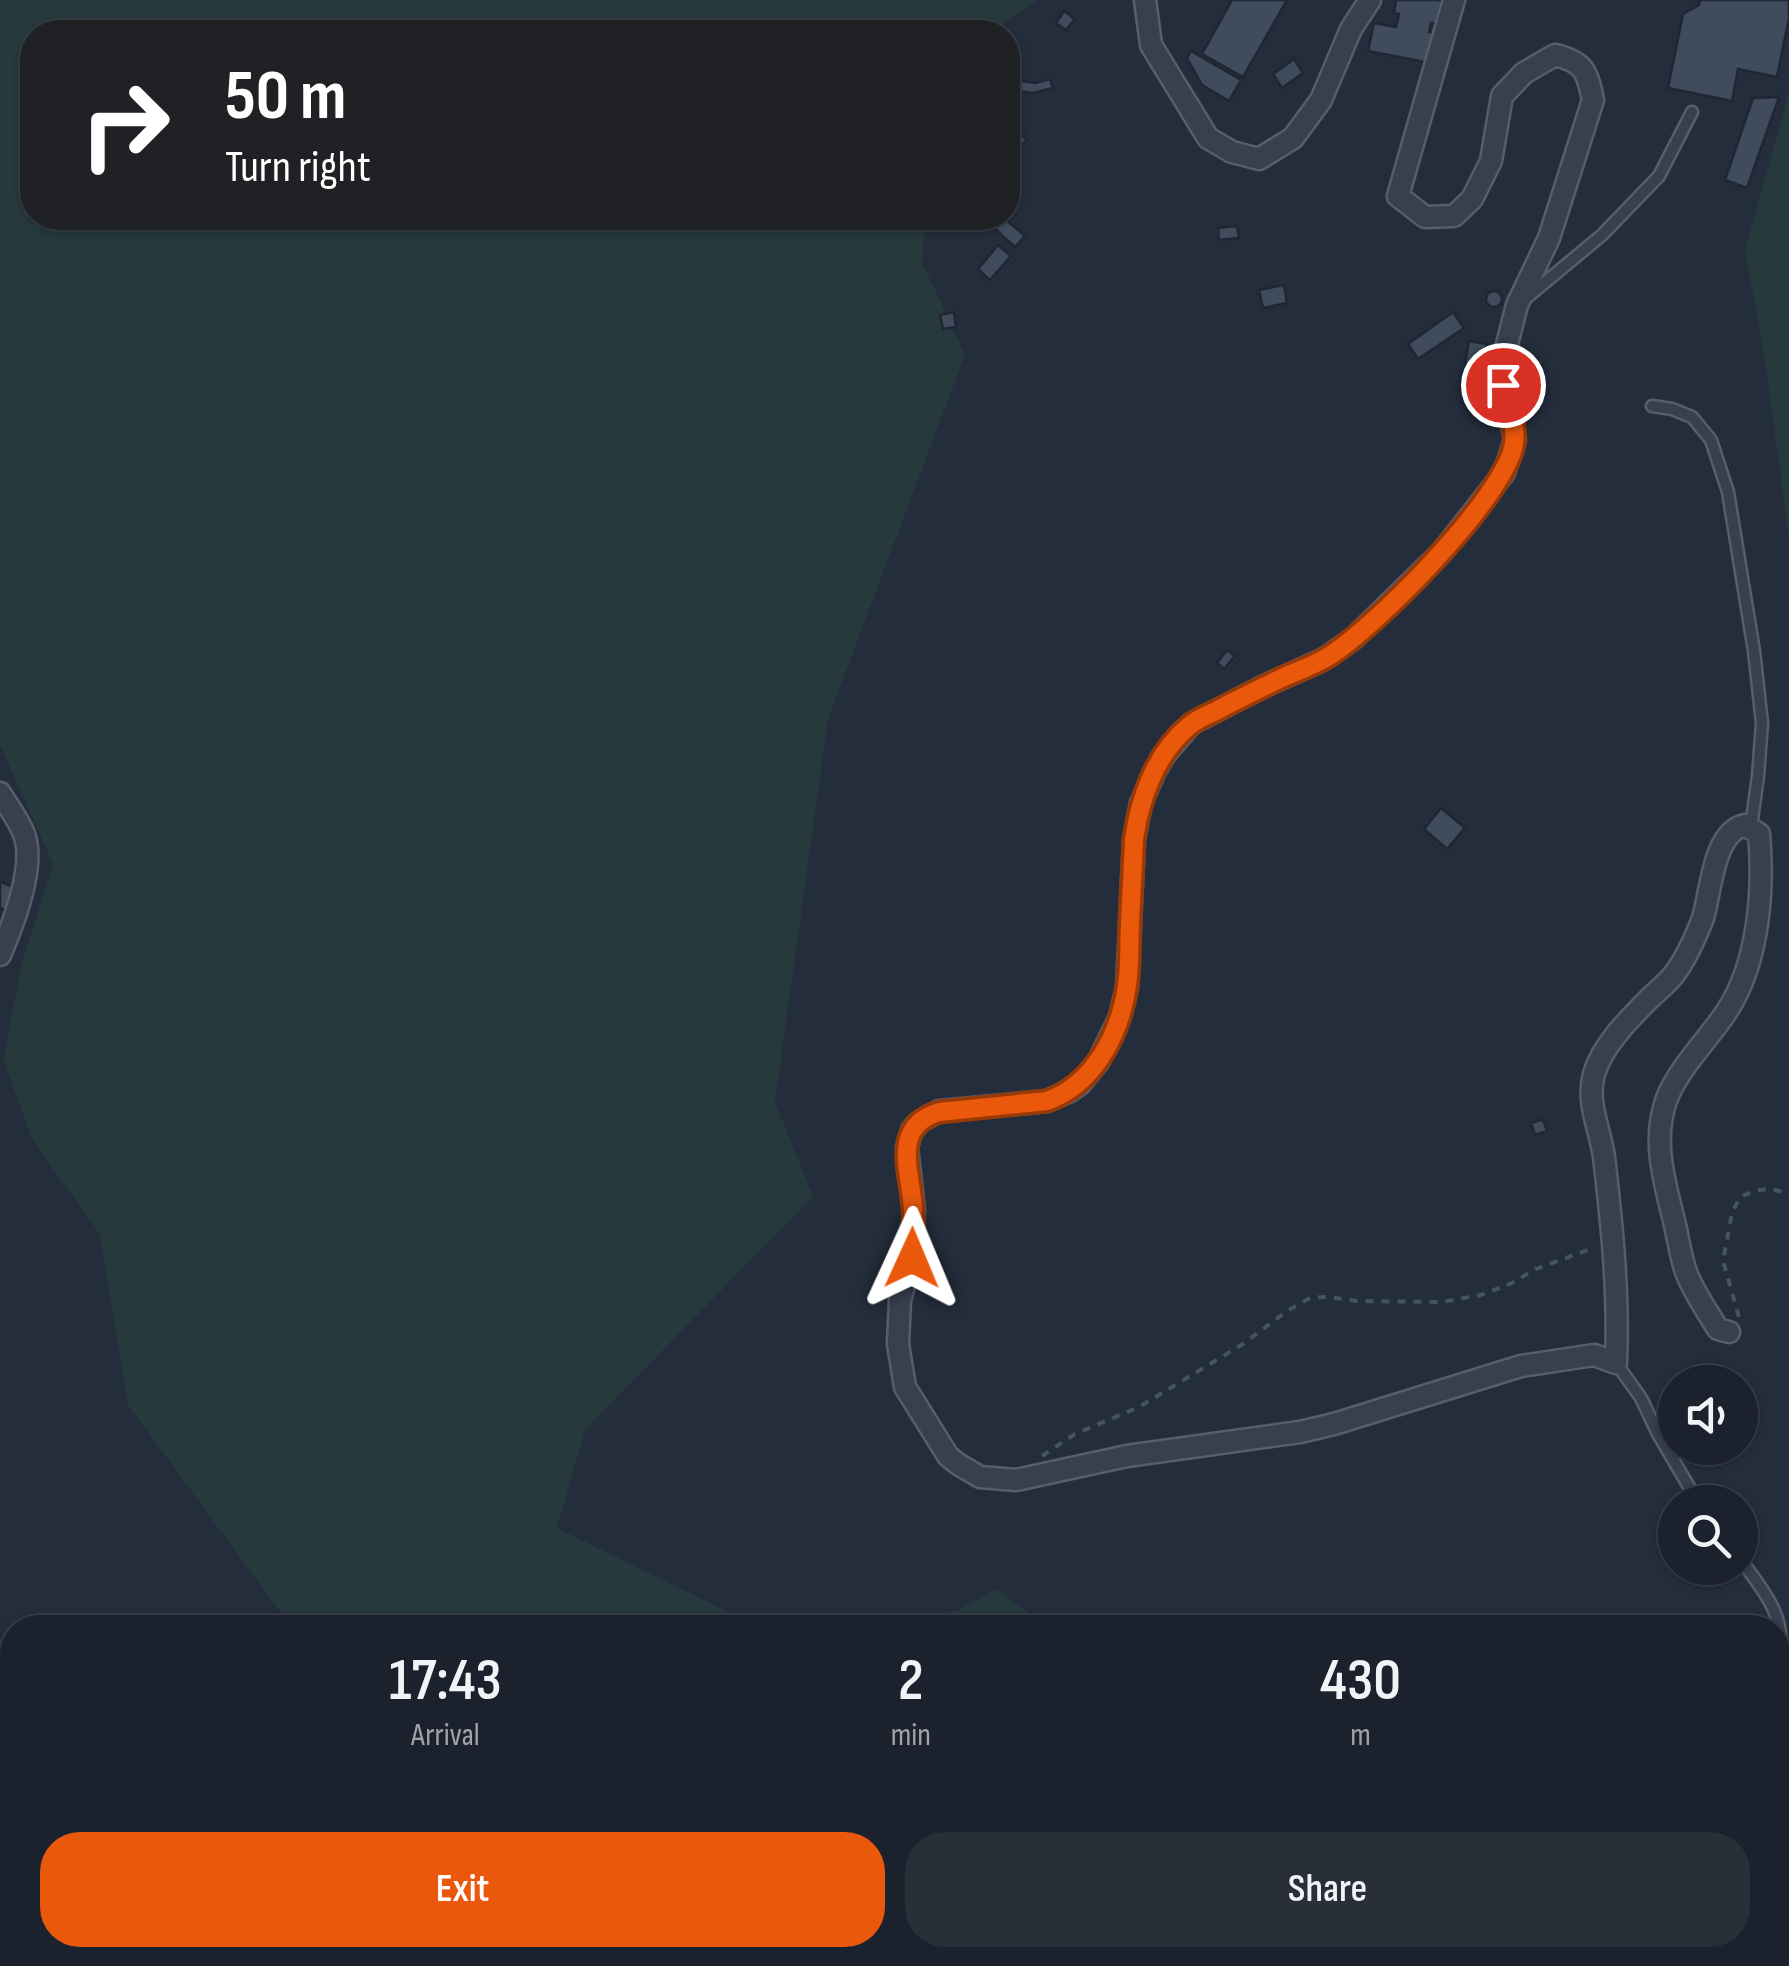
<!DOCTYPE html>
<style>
body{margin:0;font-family:"Sofia Sans Condensed",sans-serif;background:#282f39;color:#f1f3f6;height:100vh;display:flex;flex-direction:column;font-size:38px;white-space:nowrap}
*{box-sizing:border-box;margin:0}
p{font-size:32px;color:#a0a4aa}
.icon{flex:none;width:55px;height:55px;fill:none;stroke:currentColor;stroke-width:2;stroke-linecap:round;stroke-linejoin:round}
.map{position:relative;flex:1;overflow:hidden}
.drawer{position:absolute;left:0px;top:1615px;width:1790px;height:352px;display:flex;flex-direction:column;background:#1b222d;border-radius:40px 40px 0 0;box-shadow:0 2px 8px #0004,0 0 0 2px #393f49}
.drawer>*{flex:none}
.guide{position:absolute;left:20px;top:20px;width:1000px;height:210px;border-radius:40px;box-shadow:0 2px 8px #0004,0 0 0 2px #393f49;background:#202124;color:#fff;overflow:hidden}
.tools{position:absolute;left:1658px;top:1365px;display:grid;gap:20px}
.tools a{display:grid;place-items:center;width:100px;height:100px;border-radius:50%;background:#1b222d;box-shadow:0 2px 8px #0004,0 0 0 2px #393f49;font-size:50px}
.pin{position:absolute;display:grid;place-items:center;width:85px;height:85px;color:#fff;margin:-42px;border:5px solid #fff;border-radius:50%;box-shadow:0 2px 10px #0007}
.me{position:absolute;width:110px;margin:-55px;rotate:1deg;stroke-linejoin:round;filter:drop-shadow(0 0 8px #0008)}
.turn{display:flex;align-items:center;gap:35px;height:210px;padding:0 40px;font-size:45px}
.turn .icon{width:130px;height:130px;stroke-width:2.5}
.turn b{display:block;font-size:70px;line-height:85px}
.eta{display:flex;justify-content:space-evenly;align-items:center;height:170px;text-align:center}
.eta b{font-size:60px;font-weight:600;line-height:70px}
.button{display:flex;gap:20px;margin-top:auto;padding:20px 40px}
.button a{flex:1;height:115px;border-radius:40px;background:#ea580c;color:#fff;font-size:40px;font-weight:600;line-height:115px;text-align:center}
.button a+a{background:#282f39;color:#f1f3f6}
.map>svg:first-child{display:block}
.green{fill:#26393d}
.building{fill:#404b5b;stroke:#1f2634;stroke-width:2.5}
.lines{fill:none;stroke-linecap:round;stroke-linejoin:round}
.service-casing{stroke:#565d6b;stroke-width:15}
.minor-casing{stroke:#565d6b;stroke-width:25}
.path{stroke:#44565b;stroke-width:4;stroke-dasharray:8 8;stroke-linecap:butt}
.service{stroke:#383f4d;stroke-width:10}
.minor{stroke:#383f4d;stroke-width:20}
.route-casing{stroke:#983908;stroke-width:25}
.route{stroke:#ea580c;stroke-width:18}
</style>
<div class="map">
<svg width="1789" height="1966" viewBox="0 0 1789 1966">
<rect width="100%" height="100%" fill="#242d3c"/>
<path class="green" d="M0,0H1039L990,32H32V218H925L922,262L965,355L828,719L775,1102L813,1196L585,1430L557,1528L759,1627H283L284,1617L128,1405L100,1234L33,1141L3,1060L22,963L53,864L0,745Z
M1789,93V538L1764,355L1745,249Z
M996,1589L1048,1627H771L957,1611Z
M190,1955H777L757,1964L664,1957L572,1966H191Z
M1327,1955H1555L1568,1966H1333L1332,1960Z"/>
<path class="building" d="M1232,0H1287L1243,77L1202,54Z
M1396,0H1442L1437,24L1431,23L1429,32L1437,33L1430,63L1368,51L1374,23L1396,27L1399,14L1394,13Z
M1700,0H1789V18L1777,77L1738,69L1732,101L1668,88L1683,14L1699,5Z
M1064,11L1075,19L1066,30L1056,23Z
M1191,51L1241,80L1229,101L1202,85L1187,58Z
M1294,59L1303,73L1282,88L1273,74Z
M1008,79L1035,83L1050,79L1053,88L1033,93L1008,90Z
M1779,97L1747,188L1725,180L1753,98Z
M1012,128L1027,139L1021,146L1008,136Z
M1004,218L1025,236L1015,247L994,228Z
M1237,226L1239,238L1219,240L1218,228Z
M998,245L1011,256L990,280L978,269Z
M1284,285L1287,303L1263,308L1259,290Z
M1486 299a8 8 0 1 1 16 0a8 8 0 1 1-16 0Z
M954,312L956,327L943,329L940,315Z
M1453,312L1464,328L1418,359L1408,344Z
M1469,341L1487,344L1479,385L1462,382Z
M1227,650L1235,656L1224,669L1217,663Z
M1441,808L1465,828L1447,849L1424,829Z
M0,882L16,888L7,911L0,908Z
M1543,1119L1547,1131L1535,1135L1531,1123Z"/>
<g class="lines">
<defs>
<path id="service" d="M1525,299L1602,235L1659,176L1692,112
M1652,406L1672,409L1692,417L1711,440L1728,492L1754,651L1762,723L1758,776L1751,827
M1616,1363L1641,1398L1658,1434L1698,1502
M1740,1559C1760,1586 1789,1619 1778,1654
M0,1668L12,1650
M0,1692L12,1701"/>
<path id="minor" d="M1145,0L1151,45L1208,138L1232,152L1259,159L1293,138L1321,100L1351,29L1370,0
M1454,0L1398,196L1425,217L1454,216L1472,199L1491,161L1502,96L1524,73L1555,55C1584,62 1587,71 1593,100L1549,238L1517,305L1504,356L1503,385L1515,440L1504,473L1442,552L1354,638L1324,659L1260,688L1191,724L1166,753L1156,769L1141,803L1134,839L1127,988L1119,1019L1098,1062L1080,1084L1070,1091L1047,1101L939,1111L918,1123L912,1130L907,1147L914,1210L912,1258L900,1300L898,1344L905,1387L948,1456L958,1464L980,1477L1016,1480L1127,1456L1300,1432L1334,1424L1521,1366L1594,1355L1616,1363C1619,1294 1612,1225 1604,1157C1600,1129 1586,1102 1594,1074C1602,1046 1629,1019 1648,1000C1657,991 1668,983 1675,973C1687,957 1696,936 1703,918C1711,892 1713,832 1745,825L1759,834C1764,889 1759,962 1727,1011C1708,1040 1680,1066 1667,1098C1651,1141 1665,1183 1675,1225C1679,1242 1681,1261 1688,1277C1696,1295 1707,1312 1718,1329L1729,1332
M0,793C8,806 18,819 24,834C36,865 13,925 0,955
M0,1764L12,1773"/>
</defs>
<use href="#service" class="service-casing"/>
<use href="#minor" class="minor-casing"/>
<path class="path" d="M1739,1317L1723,1261L1732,1213L1740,1197C1758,1189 1772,1185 1789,1196
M1042,1456L1075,1434L1139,1407L1243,1344L1287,1311L1310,1298L1328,1297L1357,1301L1442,1302L1481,1295L1512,1283L1536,1269L1593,1248
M261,1955L268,1966"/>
<use href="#service" class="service"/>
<use href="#minor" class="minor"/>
</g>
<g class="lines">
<defs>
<path id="route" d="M912,1258C913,1242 914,1225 913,1209C911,1172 890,1127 939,1112L1047,1101C1094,1084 1120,1034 1127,986C1130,966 1129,945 1130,924C1131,896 1133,867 1134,839C1140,798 1156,753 1189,726C1197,719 1207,715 1216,711C1238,699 1261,688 1284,677C1298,671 1312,666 1326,658C1373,630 1505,497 1514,444C1517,427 1507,403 1503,385"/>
</defs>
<use href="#route" class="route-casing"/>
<use href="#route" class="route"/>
</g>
</svg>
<div class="tools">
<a><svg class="icon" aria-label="sound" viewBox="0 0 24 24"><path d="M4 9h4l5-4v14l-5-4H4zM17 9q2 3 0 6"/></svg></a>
<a><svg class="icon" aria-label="search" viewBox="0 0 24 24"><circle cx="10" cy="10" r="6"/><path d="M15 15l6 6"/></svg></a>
</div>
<div class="pin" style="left:1503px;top:385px;background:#d93025"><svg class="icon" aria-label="arrive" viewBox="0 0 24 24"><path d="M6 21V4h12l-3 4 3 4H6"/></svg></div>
<svg class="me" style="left:912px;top:1258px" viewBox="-20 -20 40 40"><path d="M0-17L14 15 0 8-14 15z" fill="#ea580c" stroke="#fff" stroke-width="4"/></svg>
<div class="guide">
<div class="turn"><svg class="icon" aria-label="right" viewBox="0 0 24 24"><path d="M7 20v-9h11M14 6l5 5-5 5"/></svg><div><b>50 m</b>Turn right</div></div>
</div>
<section class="drawer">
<div class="eta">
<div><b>17:43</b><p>Arrival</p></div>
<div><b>2</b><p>min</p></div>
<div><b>430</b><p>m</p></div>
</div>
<div class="button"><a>Exit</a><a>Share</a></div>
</section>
</div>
